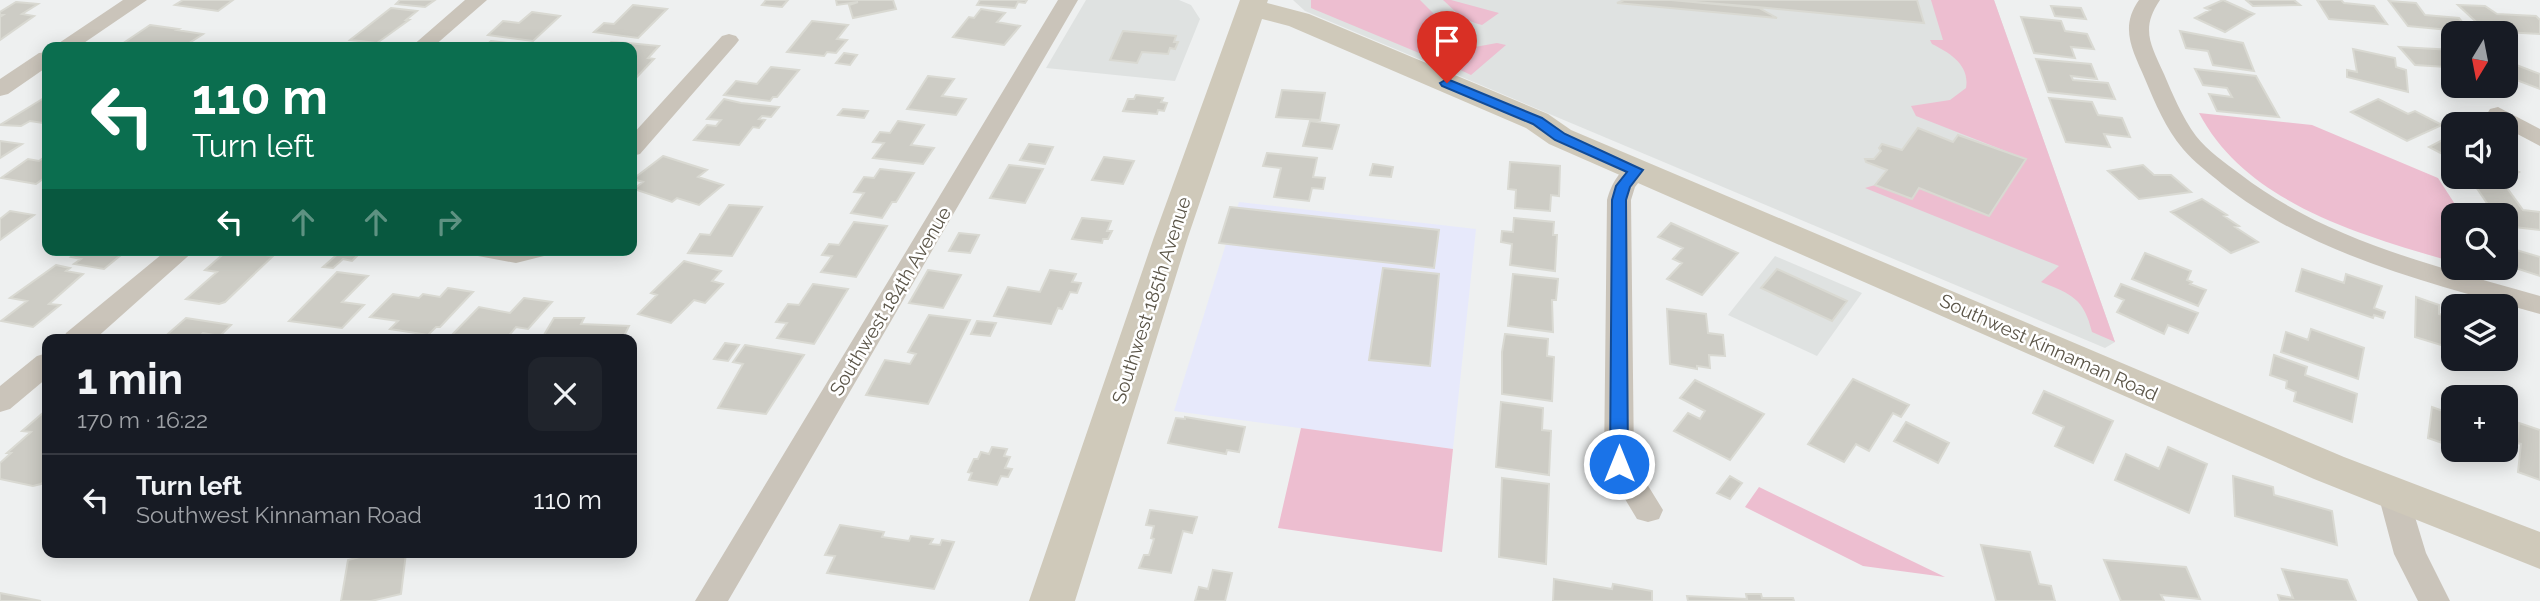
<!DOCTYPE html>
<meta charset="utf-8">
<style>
body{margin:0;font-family:Raleway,sans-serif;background:#20242c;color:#f1f3f6;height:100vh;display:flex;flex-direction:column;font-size:26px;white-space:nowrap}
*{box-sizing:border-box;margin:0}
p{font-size:23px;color:#9ea1a6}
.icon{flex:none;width:38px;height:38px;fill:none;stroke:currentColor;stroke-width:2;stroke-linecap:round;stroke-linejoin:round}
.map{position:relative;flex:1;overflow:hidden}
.side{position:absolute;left:42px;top:334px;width:595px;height:224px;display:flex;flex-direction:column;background:#171b24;border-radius:14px;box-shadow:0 4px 18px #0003}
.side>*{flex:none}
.guide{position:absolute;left:42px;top:42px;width:595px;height:214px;border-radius:14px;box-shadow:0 4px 18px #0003;background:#0b6e4f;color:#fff;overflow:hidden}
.needle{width:46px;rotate:190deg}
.tools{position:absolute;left:2441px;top:21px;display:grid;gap:14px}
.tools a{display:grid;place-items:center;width:77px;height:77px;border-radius:14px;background:#171b24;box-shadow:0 4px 18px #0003;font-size:35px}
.pin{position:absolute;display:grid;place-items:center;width:60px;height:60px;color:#fff;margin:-72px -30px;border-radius:50% 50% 50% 0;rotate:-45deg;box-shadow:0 0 7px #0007}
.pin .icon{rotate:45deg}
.me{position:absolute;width:77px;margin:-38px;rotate:0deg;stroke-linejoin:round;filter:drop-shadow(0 0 5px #0008)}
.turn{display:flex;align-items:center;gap:24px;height:147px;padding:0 35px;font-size:32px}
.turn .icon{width:91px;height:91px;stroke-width:2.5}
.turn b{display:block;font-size:49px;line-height:60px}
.lanes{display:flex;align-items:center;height:66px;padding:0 35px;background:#0003;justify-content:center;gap:35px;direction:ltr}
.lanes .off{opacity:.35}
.round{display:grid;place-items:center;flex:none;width:74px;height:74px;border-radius:14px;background:#20242c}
.head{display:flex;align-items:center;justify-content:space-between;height:119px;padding:0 35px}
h1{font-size:42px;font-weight:700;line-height:52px}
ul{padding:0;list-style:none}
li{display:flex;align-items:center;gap:21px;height:91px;padding:0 35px;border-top:2px solid #363941}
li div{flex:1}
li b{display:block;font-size:26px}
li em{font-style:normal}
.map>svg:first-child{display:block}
.commercial{fill:#e7e9fb}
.education{fill:#dfe2e1}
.green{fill:#edbed0}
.building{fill:#cdccc5;stroke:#d9d9d2;stroke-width:2}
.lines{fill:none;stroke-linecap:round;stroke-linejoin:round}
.minor{fill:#cac4ba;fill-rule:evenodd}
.secondary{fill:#cfc9ba;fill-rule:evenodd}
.route{fill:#1a73e8;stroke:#114b97;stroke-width:2}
.labels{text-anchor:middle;stroke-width:5;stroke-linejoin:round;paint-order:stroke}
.street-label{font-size:19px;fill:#5a5447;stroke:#fff}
</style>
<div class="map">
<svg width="2540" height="601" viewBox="0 0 2540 601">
<rect width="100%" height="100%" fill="#eef0f0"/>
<path class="commercial" d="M1239,202L1476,229L1453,449L1174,411Z"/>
<path class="education" d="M1086,0H1179L1191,5L1200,19L1175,81L1046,68Z
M1293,0H1994L2115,342L2105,348L1305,11Z
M1775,256L1862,293L1817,356L1728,315Z"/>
<path class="green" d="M1311,0H1420L1457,37L1439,50L1424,55L1311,8Z
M1443,0H1451L1499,13L1482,25C1464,21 1456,12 1443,0Z
M1931,0H1994L2115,342L2092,332C2084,299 2072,294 2041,282L2059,266L1865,188L1875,185L1912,198L1919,188L1989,215L2026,159L1916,116L1911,106L1950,100L1966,88C1970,65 1950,53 1932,44L1930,40H1943Z
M1497,43L1506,45L1471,75L1454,67L1455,62L1475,47Z
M2199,113L2312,125L2438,178L2462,215H2454L2453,262C2361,235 2247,204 2199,113Z
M1301,428L1453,449L1442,552L1278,528Z
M1759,487L1945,577L1863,566L1745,507Z"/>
<path class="building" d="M183,0H233L218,11L175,5Z
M400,0H435L425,7L396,4Z
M766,0H788L782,7L762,5Z
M836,0H893L896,9L853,18L849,5L858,2L837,5Z
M980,0H1027L1025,3L1018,2L1015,8L977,5Z
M1624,0H1671L1759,8L1777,18L1617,3Z
M1671,0H1917L1924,23L1757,7Z
M2223,0L2254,14L2225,32L2195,18L2210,10L2205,8Z
M2246,0H2294L2300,5L2253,6Z
M2317,0H2341L2344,3L2374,6L2387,24L2329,19Z
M2389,1L2416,3L2425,15L2459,18L2470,32L2408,26Z
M16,2L38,4L22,14L34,16L0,40V17L3,15H0V12Z
M633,5L667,9L638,38L594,32L604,23L614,24Z
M2458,5L2485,6L2497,14L2536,16L2540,20V34L2486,31Z
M2051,6L2081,8L2086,19L2055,16Z
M391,8L417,11L406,20H409L377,43L350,40Z
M981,9L1005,13L997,22L1020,26L1004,45L953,37L969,17L974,18Z
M532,12L560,16L533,41L488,35L503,21L519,23Z
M2021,17L2061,21L2065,31L2087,34L2094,49L2071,47L2075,58L2034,53Z
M812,21L848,25L837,39L847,40L836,53L827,52L824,56L787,52Z
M150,25L179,29L177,30L203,34L183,47L119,46Z
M1123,31L1176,36L1174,42H1178L1175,49L1170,48L1168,54L1142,52L1137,63L1110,60Z
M2180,31L2243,43L2254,71L2213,65L2208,51L2186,48Z
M491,41L525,45L522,47H484Z
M611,42L628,43L659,46L648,58L654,59L633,81L632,47H606Z
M2399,47L2454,50V71L2447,67L2415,65Z
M2353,49L2395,58L2396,67L2406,70L2408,92L2347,77V70L2357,72Z
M844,53L857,55L850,65L836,63Z
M2036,59L2091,64L2097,79L2071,76L2073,80L2108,83L2115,99L2048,92Z
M2506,61L2540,74V89L2506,76Z
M771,67L799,70L777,97H773L770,101L724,95L736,81L757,84Z
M2195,69L2256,76L2279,117L2217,111L2209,94L2232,97L2227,88L2203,85Z
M928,76L954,79L942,96L966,99L956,115L907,109Z
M1282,90L1325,93L1320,120L1276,117Z
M1136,95L1163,98L1161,102L1167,103L1164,111L1158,110L1157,114L1123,111L1128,99H1134Z
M44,98L47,99V121L43,123L30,121L21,126L0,125Z
M2049,98L2092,102L2098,115L2122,118L2130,137L2104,134L2110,147L2066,142Z
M724,99L741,103L779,107L771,117L762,116L759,119L765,120L759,128L753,127L739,145L694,140L707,125L716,126L721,120L707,119Z
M2378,99L2408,114L2415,111L2442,125L2407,141L2351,112Z
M843,109L868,111L864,118L838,115Z
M898,121L924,125L911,145L934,148L923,164L873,158L884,143L873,142L880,132L890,133Z
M1310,121L1339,125L1332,149L1303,146Z
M1918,128L1953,142L1958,135L2026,159L1989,216L1919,188L1912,199L1875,185L1887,170L1866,162L1865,159H1874L1881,151L1879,148L1882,144L1902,150Z
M2452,135L2454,160L2429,147Z
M0,141L22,144L0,158Z
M1029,144L1053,147L1045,164L1020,160Z
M1267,153L1317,158L1313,177L1325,178L1323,189L1312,188L1309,201L1274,197L1281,168L1263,166Z
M46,156L47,176L36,184L1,178L28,159L39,161Z
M663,156L707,170L698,177L723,185L699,205L677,198L672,202L634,189L643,182L633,179Z
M1104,157L1134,161L1123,184L1092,180Z
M1510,162L1560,166L1559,196L1551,195L1550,211L1515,208L1516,190L1508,189Z
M1373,164L1393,167L1391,177L1370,175Z
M1009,165L1043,169L1025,203L990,198Z
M2143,165L2154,175H2171L2191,192L2139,199L2108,171Z
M2506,165L2519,172L2499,183L2487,177H2506Z
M880,169L914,173L896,202H892L882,218L851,213L864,193L854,192L864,177L874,178Z
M2474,184L2507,188L2523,210L2540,212V230L2506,226V215H2498L2491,209Z
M2202,199L2227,215L2224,216L2239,226L2235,227L2258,242L2231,253L2171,212Z
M729,205L762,207L732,256L688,253L700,234L710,235Z
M1230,207L1439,230L1434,268L1219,243Z
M10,211L34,215L0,240V219Z
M1082,218L1111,221L1107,231H1112L1108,239H1103L1102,243L1072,239Z
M1514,218L1554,222L1553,235H1557L1555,271L1510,265L1512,244L1501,242L1502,231L1513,232Z
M854,222L887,226L856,277L821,272L832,256L822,255L829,244L839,245Z
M1671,223L1738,253L1702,295L1667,279L1682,263L1673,259L1683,248L1658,237Z
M959,233L979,235L970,253L949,251Z
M2506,247L2540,257V276L2506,265Z
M80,250H127L104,269L74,264L81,259L71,257Z
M228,250L273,256L225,302L219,304L186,299L217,272L205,270Z
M341,251L360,253L352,261L343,259L333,268L323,267Z
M2145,253L2191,271L2187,280L2192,282L2190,284L2206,290L2198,306L2132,279Z
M684,261L721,271L712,281L723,284L705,303L694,300L671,323L638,314L657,295L651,293Z
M56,265L70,268L66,271L83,274L49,304L60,305L33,327L1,321L27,301L10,298Z
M1383,268L1439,274L1430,366L1369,360Z
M1777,269L1847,301L1832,321L1761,288Z
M2302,269L2344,283L2346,274L2382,286L2374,308L2385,312L2383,318L2374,315L2373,318L2296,291Z
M928,270L961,275L943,308L909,303Z
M1050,270L1076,274L1072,282L1081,283L1077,293L1070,292L1062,309L1058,308L1051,324L994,316L1008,287L1040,292Z
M337,272L368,276L342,302L364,305L342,328L289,321Z
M1513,274L1558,279L1556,300H1552L1553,332L1508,326Z
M813,284L848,289L814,344L777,338L787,323L776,322L788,304L799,305Z
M2121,284L2198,313L2188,333L2168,325L2164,334L2117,312L2124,300L2115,296Z
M448,288L473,292L440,327H436L428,335L390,329L398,321L370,317L393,294L419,298L423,294L440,297Z
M2416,297L2439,305V314L2449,317V308L2454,309V349L2415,337Z
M524,298L552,302L528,329L516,327L505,340H447L479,307L510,313Z
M1667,309L1706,314L1708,333L1723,335L1725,356L1709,355L1710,368L1697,366V369L1670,364Z
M929,315L970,320L928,404L866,395L885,360L910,364L916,354L908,352Z
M186,318L231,325L220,336L203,333L196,340H161Z
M554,318H584L581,324L629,326L622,340H541Z
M977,321L996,323L990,336L971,334Z
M2311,329L2364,348L2358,379L2281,352L2286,332L2308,340Z
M1505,334L1548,339L1547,356L1554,357L1552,401L1502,394V352Z
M725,343L739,345L728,361L714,359Z
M745,345L804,355L766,414L718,408L743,364L733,362Z
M2274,355L2307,367L2305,375L2357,394L2352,422L2294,401L2296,392L2286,388L2287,381L2270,375Z
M1853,379L1909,405L1901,417L1893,413L1869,451L1856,444L1844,462L1808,444Z
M1695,380L1764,414L1730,460L1674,431L1688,413L1700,419L1705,411L1680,398Z
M2044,391L2113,421L2093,463L2055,446L2064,427L2033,413Z
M1501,402L1543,408L1542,430L1551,431L1549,475L1496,467Z
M2432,407L2451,414V409L2454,410V447L2428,438Z
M44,412H47V479L41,484L33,486L0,479V463L11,453H7L31,432L22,431Z
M1185,417L1245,427L1239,452L1227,450L1226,454L1168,443L1176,418L1185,419Z
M1906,422L1949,443L1938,463L1894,441Z
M2519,423L2540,430V480L2518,472L2521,444L2517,443Z
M992,447L1007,449L1004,456L1010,457L1005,468L1012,469L1008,477L1001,476L997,485L969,480L972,473L968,472L974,459H978L981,452L989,454Z
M2168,447L2207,464L2189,513L2115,480L2126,454L2159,469Z
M1730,476L1742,483L1730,499L1717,493Z
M2233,476L2273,487L2274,495L2332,511L2337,545L2235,516Z
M1502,478L1549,484L1546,564L1499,557Z
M1150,510L1197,517L1192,533L1183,531L1171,573L1139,568L1144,555H1149L1154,539L1151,538L1154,526L1146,525Z
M840,525L884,532L882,537L909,541L911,536L933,539L930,544L940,545L942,540L954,542L934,589L827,573L835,556L825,555Z
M1981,545L2030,552L2039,584L2051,586L2055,601H1996Z
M376,553H406L401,594L371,601H341L348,560Z
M2104,560L2186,567L2200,599L2161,595L2164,601H2121Z
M2282,569L2347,580L2356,601H2280L2278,595L2293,598Z
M1213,570L1232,573L1225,601H1195L1199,587L1208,589Z
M1554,579L1612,589L1613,584L1652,591V601H1553Z
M0,593L41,601H0Z
M1746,594H1761L1762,598H1793L1794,601H1688L1687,596L1747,599Z"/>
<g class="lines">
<path class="minor" d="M123,0H147L78,47H53Z
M465,0H487L433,47H411Z
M1058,0H1078L728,601H695Z
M2139,0H2160C2140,29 2151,45 2164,74C2173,95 2182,117 2196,136C2208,151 2225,163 2240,174C2327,241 2436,266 2540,296V314C2430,283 2314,256 2222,184C2209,173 2194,162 2183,149C2166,129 2155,103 2145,79C2133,51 2119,28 2139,0Z
M729,34L736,36L739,40L736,44L640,154L632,156V135L722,36Z
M47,52V67L8,94L0,96V79L39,53Z
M2498,107L2540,129V146L2506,128V124C2497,124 2492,121 2487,114L2490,109Z
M1636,163L1644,165L1648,170L1635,187L1631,200L1634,463L1663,510L1659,519L1648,522L1637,519L1604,464L1607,200C1611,185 1620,167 1636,163Z
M167,250H195L94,340H63L66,333Z
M475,250H547L544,256L516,263L478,256Z
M47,353V378L10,409L0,412V386L37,356Z
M2393,482L2404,486L2408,494L2426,553L2450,601H2418L2394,554L2378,494L2382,486Z"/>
<path class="secondary" d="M1240,0H1268L1267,3L1309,14L1548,114L1571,130L2344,457L2540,532V569L2314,479L1549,144L1526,128L1289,26L1262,19L1188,237L1075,601H1029L1154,237Z"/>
</g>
<path class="route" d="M1447,79L1542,118L1565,134L1643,170L1630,187L1626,200L1628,464L1625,469H1613L1610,464L1612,200L1616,186L1627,172L1555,140L1533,124L1442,86L1440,83Z"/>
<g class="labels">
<g class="street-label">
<text transform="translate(1151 300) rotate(-72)" y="7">Southwest 185th Avenue</text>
<text transform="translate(890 301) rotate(-59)" y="7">Southwest 184th Avenue</text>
<text transform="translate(2049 347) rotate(24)" y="7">Southwest Kinnaman Road</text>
</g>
</g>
</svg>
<div class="tools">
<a><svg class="needle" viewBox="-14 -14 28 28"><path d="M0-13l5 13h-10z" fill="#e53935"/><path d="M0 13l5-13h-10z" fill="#9ea1a6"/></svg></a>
<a><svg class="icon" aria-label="sound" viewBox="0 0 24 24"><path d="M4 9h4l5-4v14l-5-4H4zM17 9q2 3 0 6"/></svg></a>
<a><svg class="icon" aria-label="search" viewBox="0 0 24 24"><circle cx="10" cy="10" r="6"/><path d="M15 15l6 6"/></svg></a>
<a><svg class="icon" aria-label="layers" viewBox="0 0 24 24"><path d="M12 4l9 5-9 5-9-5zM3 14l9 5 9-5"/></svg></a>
<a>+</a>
</div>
<div class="pin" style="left:1447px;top:83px;background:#d93025"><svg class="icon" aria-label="arrive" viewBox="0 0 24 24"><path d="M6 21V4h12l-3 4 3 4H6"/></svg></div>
<svg class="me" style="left:1619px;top:464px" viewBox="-20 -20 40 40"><circle r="17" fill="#1a73e8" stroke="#fff" stroke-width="3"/><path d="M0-11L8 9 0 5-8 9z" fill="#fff"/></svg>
<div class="guide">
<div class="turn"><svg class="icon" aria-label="left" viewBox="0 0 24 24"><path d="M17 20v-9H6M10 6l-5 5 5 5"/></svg><div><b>110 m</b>Turn left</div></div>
<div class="lanes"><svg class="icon" aria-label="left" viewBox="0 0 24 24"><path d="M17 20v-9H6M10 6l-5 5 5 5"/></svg><svg class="icon off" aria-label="ahead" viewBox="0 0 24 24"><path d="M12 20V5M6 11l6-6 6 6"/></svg><svg class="icon off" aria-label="ahead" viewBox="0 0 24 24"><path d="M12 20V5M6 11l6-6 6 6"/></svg><svg class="icon off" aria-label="right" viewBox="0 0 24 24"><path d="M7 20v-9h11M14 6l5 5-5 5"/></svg></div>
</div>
<section class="side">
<div class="head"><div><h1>1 min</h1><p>170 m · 16:22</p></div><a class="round"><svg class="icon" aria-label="close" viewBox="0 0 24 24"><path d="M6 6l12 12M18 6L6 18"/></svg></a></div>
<ul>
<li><svg class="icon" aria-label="left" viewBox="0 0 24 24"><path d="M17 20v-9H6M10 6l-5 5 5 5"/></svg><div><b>Turn left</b><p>Southwest Kinnaman Road</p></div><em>110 m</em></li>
</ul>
</section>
</div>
